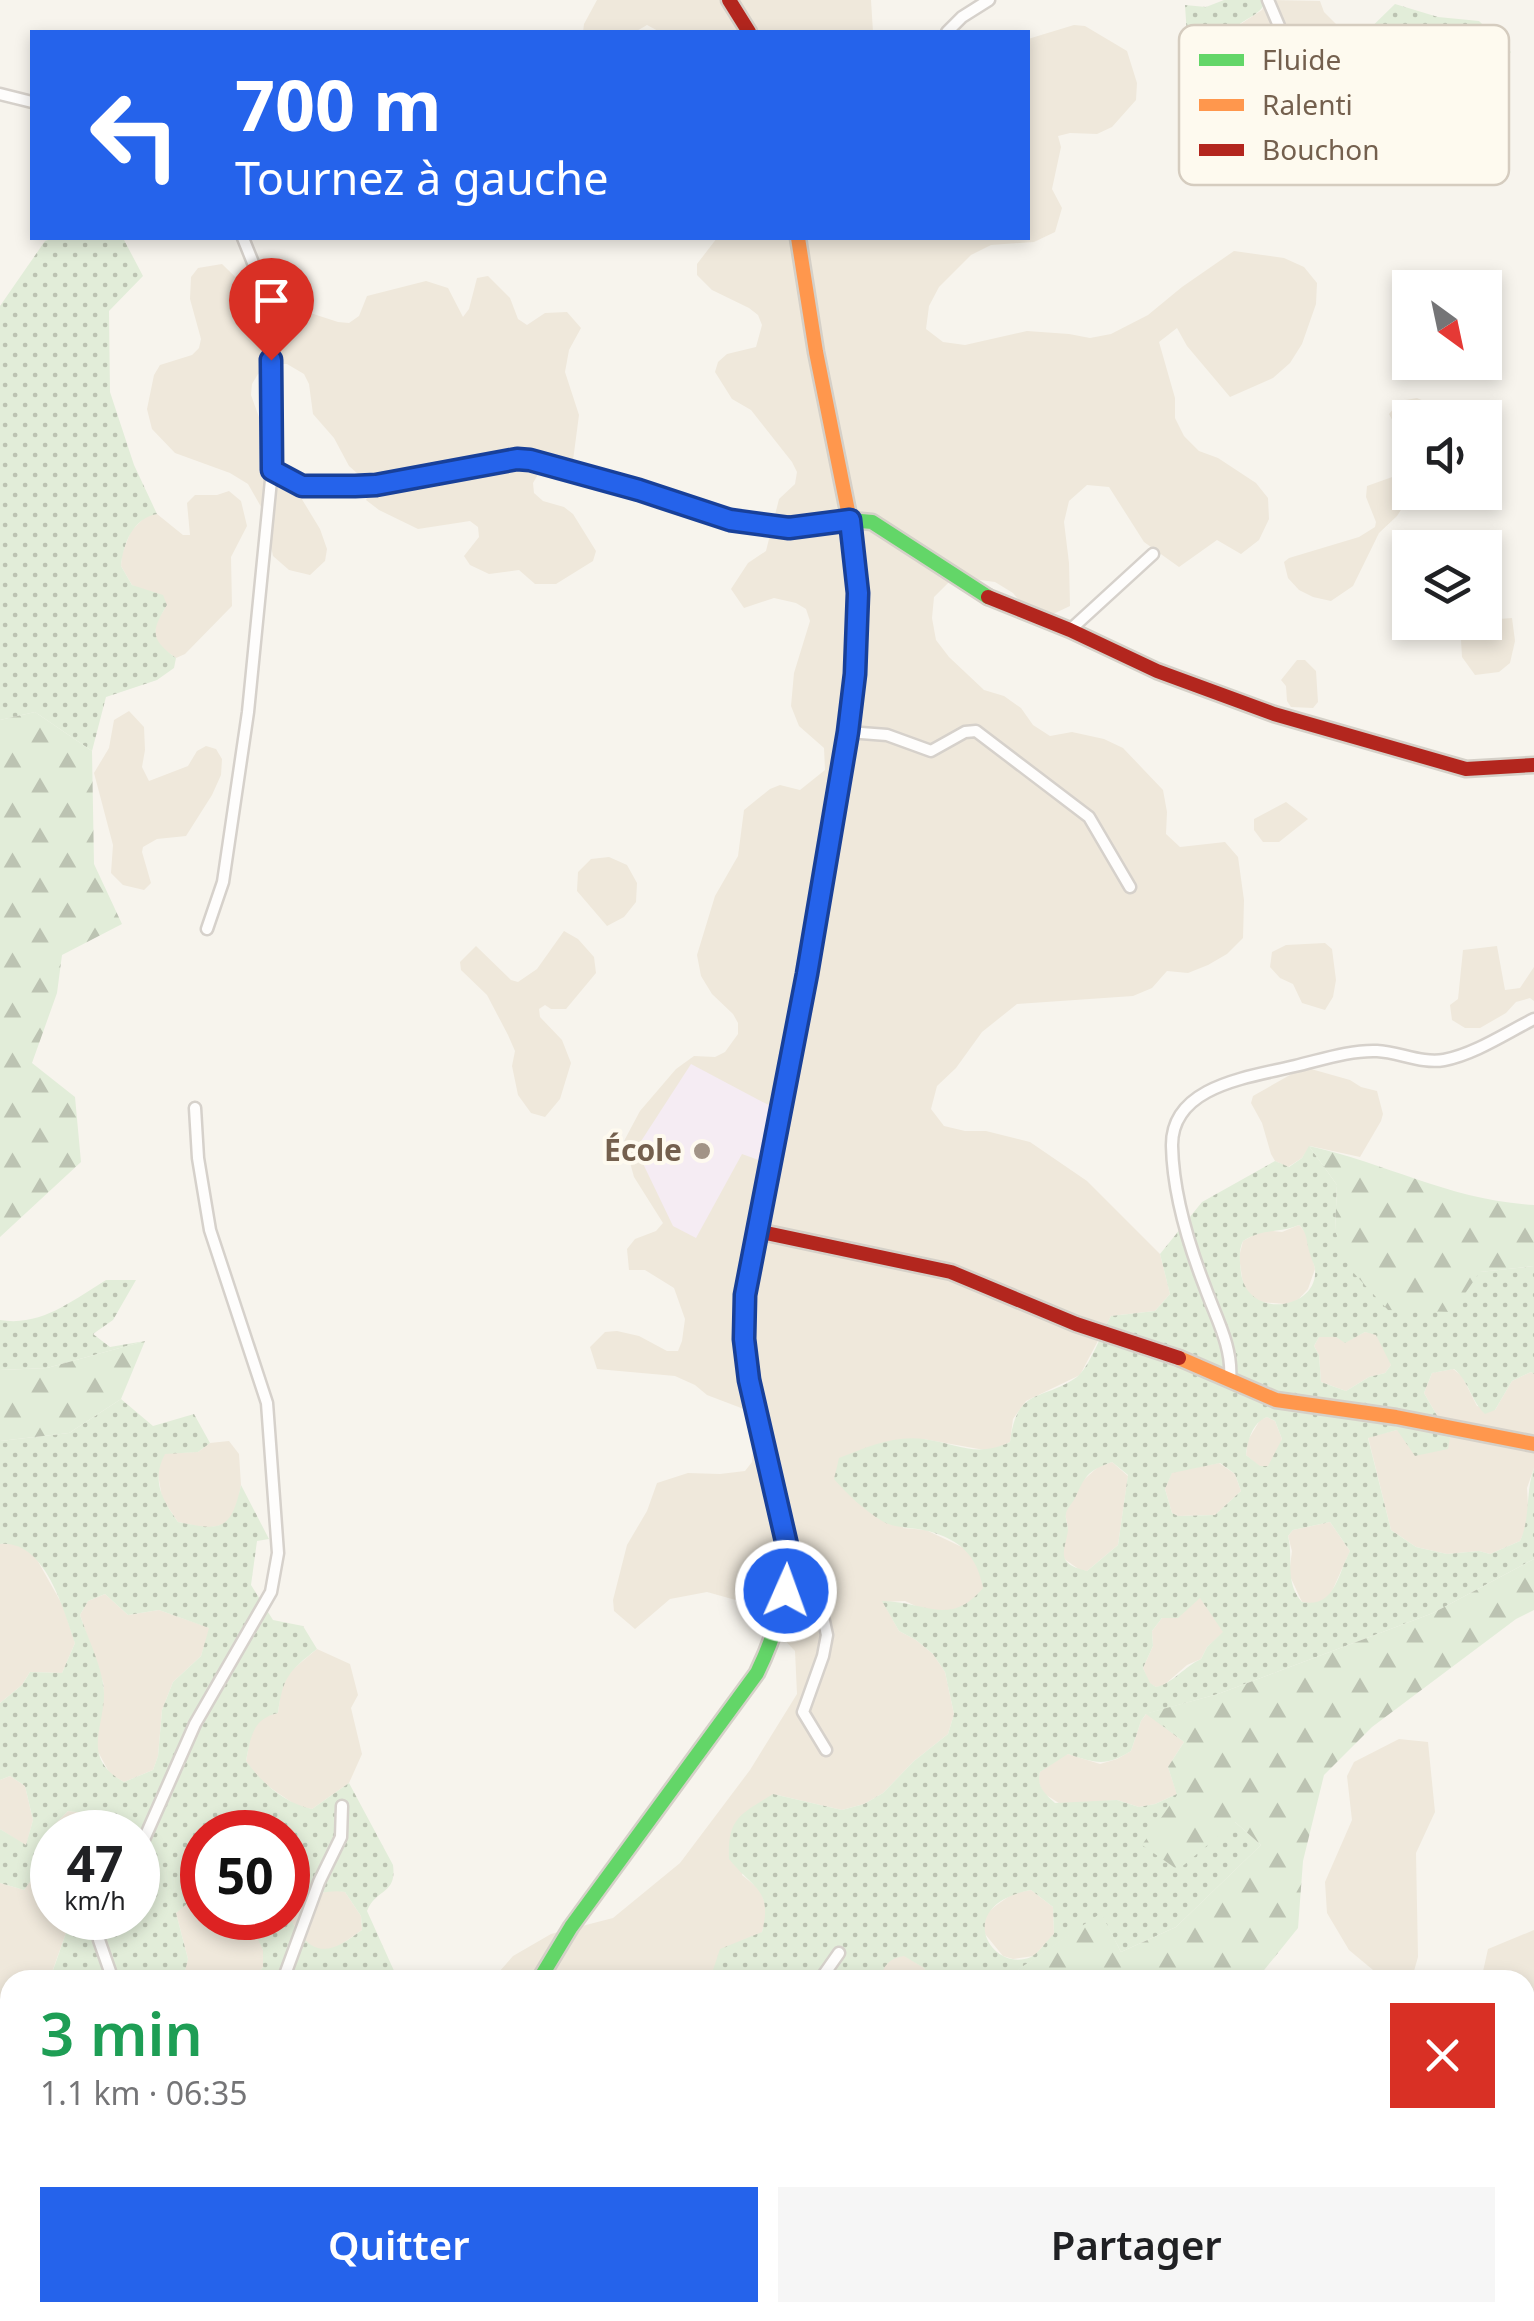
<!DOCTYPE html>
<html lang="fr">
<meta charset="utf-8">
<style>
body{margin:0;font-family:"Noto Sans",sans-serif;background:#f6f6f6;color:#202124;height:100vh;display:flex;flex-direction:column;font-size:38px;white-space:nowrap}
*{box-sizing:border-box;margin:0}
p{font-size:32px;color:#757577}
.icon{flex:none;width:55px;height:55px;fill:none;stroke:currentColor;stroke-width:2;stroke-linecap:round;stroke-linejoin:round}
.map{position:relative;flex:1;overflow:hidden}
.side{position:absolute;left:0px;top:1970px;width:1535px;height:352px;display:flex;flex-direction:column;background:#fff;border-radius:30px 30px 0 0;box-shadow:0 5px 15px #0003}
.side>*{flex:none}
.guide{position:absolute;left:30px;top:30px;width:1000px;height:210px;border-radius:0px;box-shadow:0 5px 15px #0003;background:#2563eb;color:#fff;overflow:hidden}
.needle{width:65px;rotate:147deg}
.fabs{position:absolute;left:1392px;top:270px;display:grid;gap:20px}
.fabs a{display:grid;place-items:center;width:110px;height:110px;border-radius:0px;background:#fff;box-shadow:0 5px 15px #0003;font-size:50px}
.speed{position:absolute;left:30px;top:1810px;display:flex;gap:20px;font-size:50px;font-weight:700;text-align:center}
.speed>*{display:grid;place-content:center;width:130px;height:130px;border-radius:50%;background:#fff;box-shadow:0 5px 15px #0003;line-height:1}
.speed small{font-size:25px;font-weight:400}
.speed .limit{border:15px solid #d22;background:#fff;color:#111}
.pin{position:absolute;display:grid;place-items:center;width:85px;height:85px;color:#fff;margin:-102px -42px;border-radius:50% 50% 50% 0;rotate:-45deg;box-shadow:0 0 10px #0007}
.pin .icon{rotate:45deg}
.me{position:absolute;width:110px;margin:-55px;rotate:2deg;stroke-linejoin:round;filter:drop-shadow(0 0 8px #0008)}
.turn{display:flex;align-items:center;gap:35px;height:210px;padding:0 40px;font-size:45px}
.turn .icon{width:130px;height:130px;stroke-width:2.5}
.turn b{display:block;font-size:70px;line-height:85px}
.round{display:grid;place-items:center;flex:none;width:105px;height:105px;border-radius:0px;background:#f6f6f6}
.head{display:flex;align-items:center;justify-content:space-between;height:170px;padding:0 40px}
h1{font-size:60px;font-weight:600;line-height:75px;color:#1e9e55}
.button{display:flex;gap:20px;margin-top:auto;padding:20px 40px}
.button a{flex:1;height:115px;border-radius:0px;background:#2563eb;color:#fff;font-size:40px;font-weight:600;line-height:115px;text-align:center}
.button a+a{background:#f6f6f6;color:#202124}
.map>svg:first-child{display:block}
.residential{fill:#efe8db}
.education{fill:#f5ecf3}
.grass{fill:url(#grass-dots);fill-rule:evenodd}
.forest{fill:url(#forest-firs)}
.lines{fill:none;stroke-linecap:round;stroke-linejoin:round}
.street-casing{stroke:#d6d1cb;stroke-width:15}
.fast-casing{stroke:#d5d0c8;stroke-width:19}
.slow-casing{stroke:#d5d0c8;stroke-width:19}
.jam-casing{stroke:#d5d0c8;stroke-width:19}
.street{stroke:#fefdfc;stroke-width:10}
.fast{stroke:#63d668;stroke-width:14}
.slow{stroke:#ff974d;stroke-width:14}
.jam{stroke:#b3261e;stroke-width:14}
.route-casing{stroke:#184099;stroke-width:25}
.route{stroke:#2563eb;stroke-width:18}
.poi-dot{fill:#a29486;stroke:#fefaef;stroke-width:4}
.labels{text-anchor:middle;stroke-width:8;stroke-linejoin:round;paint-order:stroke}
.poi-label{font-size:30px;font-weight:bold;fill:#74604e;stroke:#fefaef;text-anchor:end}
.key{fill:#fefaef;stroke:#d5ccbf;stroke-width:2.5}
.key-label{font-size:28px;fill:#74604e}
</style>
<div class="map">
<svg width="1534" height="2321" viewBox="0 0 1534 2321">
<defs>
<pattern id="grass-dots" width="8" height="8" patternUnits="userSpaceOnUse" patternTransform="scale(2.5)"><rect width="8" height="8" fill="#e2edd9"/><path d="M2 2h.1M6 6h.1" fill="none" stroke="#bcc3b2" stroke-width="1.8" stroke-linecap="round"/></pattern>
<pattern id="forest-firs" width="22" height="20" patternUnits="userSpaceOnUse" patternTransform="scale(2.5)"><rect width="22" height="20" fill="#e2edd9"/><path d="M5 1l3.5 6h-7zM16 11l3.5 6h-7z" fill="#bcc3b2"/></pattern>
</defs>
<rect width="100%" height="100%" fill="#f7f4ed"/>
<path class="residential" d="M597,0H871L873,32H660L647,25L635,32H583L584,24Z
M1267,0L1320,1L1324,12L1355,43L1356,65L1345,83L1337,90L1295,103L1263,105L1230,97L1217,81L1220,50L1233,29L1262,10Z
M1074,25L1085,26L1127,51L1137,83L1136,100L1112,127L1097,134L1070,133L1058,136L1061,147L1052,189L1062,208L1055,232L1034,242L991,245L971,255L939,287L929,306L926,329L943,342L965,345L1027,331L1069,334L1090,338L1111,334L1148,315L1182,287L1234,251L1284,258L1304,267L1317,283L1316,304L1302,344L1290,363L1273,378L1230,397L1187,346L1177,328L1159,342L1175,398V418L1184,436L1199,451L1218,458L1256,483L1268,498L1269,519L1259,540L1241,554L1217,540L1179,567L1144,542L1109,487L1087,485L1069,501L1064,522L1069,563L1070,606L1051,615L1026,609L1013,593L995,582L973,579L949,582L934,597L932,618L936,640L949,657L984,690L1004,696L1021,708L1033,725L1050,736L1072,732L1104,739L1123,748L1163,790L1167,812L1166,834L1180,847L1225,842L1238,857L1244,900L1243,938L1227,954L1208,965L1188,973L1167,971L1152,988L1133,996L1017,1004L982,1032L956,1068L937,1086L931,1109L944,1126L965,1131H986L1030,1142L1087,1181L1160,1254L1170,1294L1155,1311L1111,1316L1080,1375L1026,1401L1013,1419L1010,1442L990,1451L923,1439L903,1528L926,1530L966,1549L979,1566L984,1589L970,1605L947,1611L924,1610L905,1601L883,1602L899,1631L916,1640L933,1654L945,1672L954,1714L948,1734L914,1761L883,1793L864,1804L842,1810L773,1794L742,1875L759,1889L768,1909L762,1932L713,1970L722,1980H492L513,1956L551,1934L613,1918L680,1863L750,1770L797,1694L795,1651L750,1604L707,1592L670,1599L635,1629L614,1611L613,1600L627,1545L647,1511L657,1483L688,1473L720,1474L745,1471L752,1462L755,1420L749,1411L707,1395L695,1385L675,1376L597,1369L590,1347L605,1332L617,1331L639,1336L667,1351H678L682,1341L685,1319L674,1288L645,1270H629L627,1249L635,1239L656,1231L663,1223L634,1177L624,1141L640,1111L676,1069L694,1056L715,1057L725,1052L738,1034V1023L733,1014L712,994L701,976L697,955L715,896L738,856L744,810L770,789L780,785L800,790L825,770L824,748L799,726L791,706L794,673L810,621L806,609L796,603L774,598L744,608L731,589L748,563L766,551L779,499L795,484L797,472L792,462L751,410L732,399L715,372L718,362L727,354L756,347L762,325L758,315L749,308L712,290L697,275V264L717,238H1028V39Z
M222,264L263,304L295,308L338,322L349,323L359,316L367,296L426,281L448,288L463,317L469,309L477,278L488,276L510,298L518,319L527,325L545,313L567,312L581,328L569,350L565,372L579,415L572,468L570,479L544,464L533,483L534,493L543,501L564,507L573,514L596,551L593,561L556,584H535L519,570L489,574L470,565L464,556L479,537L478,527L470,521L418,529L379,510L366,500L370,490L366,481L349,466L334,438L313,414L309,384L304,374L287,364H276L258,374L252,384L251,395L269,445L320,529L327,549L325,561L310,575L289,570L273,556L264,512L248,484L230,473L175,453L152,429L147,409L154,375L160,365L192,355L199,348L201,339L190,299L191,277L198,268Z
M1417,398L1433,405H1462L1470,417L1410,418L1412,493L1397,516L1379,533L1353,586L1331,601L1313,597L1299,590L1288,578L1284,562L1289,558L1359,537L1375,527L1376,522L1366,497L1367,486L1395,476L1406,451L1405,444L1389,414L1400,401Z
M229,491L241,501L247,526L231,557L232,606L185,654L176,658L158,645L155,635L156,623L167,605L132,585L121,566L122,554L131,531L146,516L157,514L183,535H190L187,503L195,495H217Z
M1512,618L1515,641L1510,663L1499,672L1475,675L1462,657L1461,640L1465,632L1485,620Z
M1297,660H1305L1316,671L1318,702L1313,708L1291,707L1287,701L1286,686L1281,680Z
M129,711L144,727L145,750L142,767L149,781L188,766L197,751L206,746L216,749L222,759L221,775L212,795L186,836L157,839L143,847L142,852L151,883L144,890L123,885L111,873L113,845L94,773L109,748L114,720Z
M1286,802L1308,819L1279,842H1263L1254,830V819Z
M609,857L627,865L637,883L636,902L624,917L607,926L577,891L578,872L591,859Z
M564,931L578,939L594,957L596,973L566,1009H551L545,1005L539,1009L540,1017L562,1040L571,1063L560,1099L545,1117L531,1113L518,1095L512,1066L515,1051L508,1035L487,995L461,970L460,962L476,946L511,980L518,982L537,969Z
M1325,943L1332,949L1336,980L1333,997L1325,1010L1302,1003L1293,984L1280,978L1270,967L1272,952L1286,945Z
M1497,946L1505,990L1520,988L1534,967V1001L1530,998L1516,1002L1506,1013L1480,1028H1465L1452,1020L1450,1005L1458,999L1463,950Z
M1304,1067L1350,1080L1361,1087L1377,1091L1383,1114L1381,1121L1360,1157L1310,1146L1302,1158L1288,1167L1275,1161L1271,1154L1262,1123L1251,1103L1253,1096Z
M1299,1225L1306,1233L1315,1269L1308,1289L1297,1301L1286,1304L1260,1302L1251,1297L1243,1284L1239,1257L1243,1241L1263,1230L1282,1232Z
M1365,1332L1376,1334L1390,1360L1391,1365L1385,1373L1369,1377L1346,1391L1321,1382L1319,1355L1314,1346L1319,1337H1336L1345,1342Z
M1453,1369L1462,1376L1477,1406L1495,1410L1512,1381L1531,1372L1534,1374V1468L1527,1488L1529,1521L1520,1541L1490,1554L1479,1551L1447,1554L1416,1547L1391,1530L1368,1437L1397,1430L1450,1438L1424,1393L1432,1373Z
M1267,1417L1275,1421L1282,1439L1275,1457L1268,1466L1260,1467L1246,1455L1248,1440L1260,1420Z
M229,1441L239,1454L241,1485L235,1516L223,1525L206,1528L178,1522L162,1498L157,1468L165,1453L198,1452L210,1443Z
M1112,1462L1128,1476L1118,1545L1087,1571L1080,1570L1063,1558L1061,1551L1068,1528L1065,1513L1079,1484L1098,1467Z
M1219,1463L1235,1474L1241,1491L1215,1515L1178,1516L1172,1513L1165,1489L1172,1472Z
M1330,1522L1350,1551L1329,1598L1317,1605L1302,1602L1289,1574L1292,1551L1288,1536L1293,1530Z
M15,1543L35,1556L63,1606L75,1643L62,1673L30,1672L22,1685L0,1703V1544Z
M105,1594L128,1615L159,1610L210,1628L201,1656L173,1682L162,1710L158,1756L153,1770L124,1782L110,1774L96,1748L104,1685L80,1615L88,1601Z
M1200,1597L1224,1632L1207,1647L1201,1659L1187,1665L1163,1686L1156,1687L1149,1683L1143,1668L1153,1646L1152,1631L1162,1618Z
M317,1649L350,1664L358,1695L351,1708L362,1754L349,1783L312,1809L297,1806L259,1780L246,1761L252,1729L263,1717L278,1713L282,1682L292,1670Z
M1147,1713L1184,1742L1168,1767L1177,1794L1155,1804L1139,1807L1117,1800L1062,1805L1043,1793L1038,1780L1040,1772L1060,1757L1068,1754L1100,1764L1117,1759L1131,1751L1141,1721Z
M1399,1739L1428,1742L1435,1812L1416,1853L1418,1957L1414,1971L1401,1978L1373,1970L1349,1950L1327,1913L1325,1882L1352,1820L1347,1776L1354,1762Z
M10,1776L25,1786L33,1820L26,1846L0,1829V1780Z
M68,1811L84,1813L100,1832H52V1918H76L67,1930L51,1975L54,1980H10V2195L0,2204V1883L24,1890L43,1865L46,1833Z
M330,1889L345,1892L361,1916L362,1930L336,1948L321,1951L308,1944L289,1918L288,1904L299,1893L316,1896Z
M1031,1890L1053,1907L1054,1934L1034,1956L1013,1959L1003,1956L985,1934L982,1923L987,1913L998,1904L1014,1893Z
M199,1891H202V1918H248L252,1922L263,1950V1967L253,1980H183L188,1959L176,1913Z
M1534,1930V2136L1525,2139V1980H1473L1482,1976L1488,1949Z
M904,1955L924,1968L932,1980H880L884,1966L893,1958Z
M300,2312H674V2321H298Z
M1186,2312L1187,2321H982L971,2313Z
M206,2313V2312L288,2313L285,2321H204Z"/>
<path class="education" d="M691,1064L776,1109L764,1162L742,1154L696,1238L673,1226L636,1149Z"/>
<path class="grass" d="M1224,0H1267C1260,15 1248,17 1236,27C1220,40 1219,61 1217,80C1222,86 1227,94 1233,97C1264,112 1342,104 1355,67C1357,60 1355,51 1355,43L1395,4L1438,17L1479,21L1511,52L1468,109L1476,130L1478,152L1432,156H1313L1249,149L1202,100L1188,52L1185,5L1206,7Z
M55,238H123L143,276L109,311L110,392L134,465L157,514C133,518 123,544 121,566L132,585L163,595L167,605C151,631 150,639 176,658L174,668L157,680L106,697L92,751L35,712L0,720V306L45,241Z
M1309,1146L1337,1185L1335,1231L1480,1272L1534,1266V1374L1531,1372L1512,1381L1495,1410L1485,1414C1471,1401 1469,1381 1454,1369L1432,1373L1424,1393L1450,1438L1448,1449L1415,1456L1397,1430L1368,1438L1391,1530L1416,1547L1447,1554L1479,1551L1490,1554L1520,1541C1531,1517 1525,1493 1534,1468V1559L1433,1613L1218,1694L1149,1713L1184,1742L1146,1714L1141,1721L1131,1751C1105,1767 1096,1763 1068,1754L1040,1772C1036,1786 1045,1794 1055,1803L1117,1800L1139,1807L1155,1804L1177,1794L1235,1822L1261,1845L1176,1927L1121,1952L1101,1914L1003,1980H932L924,1968L904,1956C890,1958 883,1965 880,1980H722L713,1970L720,1949L762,1932C773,1889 753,1889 729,1859C727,1818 741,1814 773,1794L842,1810L864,1804L883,1793L914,1761L948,1734L954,1714L945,1672L933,1654L916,1640L899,1631L882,1601C924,1601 950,1628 983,1588C977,1556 961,1540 928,1531C912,1527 896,1529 882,1521C864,1510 848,1495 834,1479L839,1458C867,1447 894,1435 924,1439C959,1444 976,1458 1010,1442C1017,1386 1041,1402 1077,1377C1089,1368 1103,1330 1111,1316L1155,1311L1170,1294L1160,1254L1202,1202L1275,1161L1289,1167L1302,1158ZM1299,1225C1308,1233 1306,1242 1310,1254C1311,1259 1314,1263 1315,1269C1319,1309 1248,1321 1241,1273C1240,1261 1238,1252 1243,1241C1263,1228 1277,1234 1299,1225ZM1365,1332L1376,1335L1391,1365L1385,1373L1369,1377L1346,1391L1321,1382L1319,1355L1314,1346L1319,1337H1336L1345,1343ZM1267,1417L1275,1421L1282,1439L1268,1466H1260L1246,1455C1248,1440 1252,1423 1267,1417ZM1112,1462L1128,1475L1118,1545L1087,1571C1054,1563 1065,1552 1068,1530C1068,1524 1065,1519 1066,1514C1066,1510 1072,1503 1074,1500C1085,1477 1086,1471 1112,1462ZM1220,1463L1235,1474L1241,1491L1215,1515L1178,1516L1172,1513L1165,1489L1172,1473ZM1330,1522L1350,1551C1337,1576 1335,1608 1302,1602C1284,1582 1294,1559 1288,1536L1293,1530ZM1200,1598L1223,1632L1207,1647L1201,1659C1185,1666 1172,1684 1156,1687L1150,1683L1143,1668L1153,1646L1152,1631L1162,1618H1178ZM1031,1890L1053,1907L1054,1934C1047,1940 1039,1953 1031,1957C992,1974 950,1906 1031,1890Z
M106,1280H136L113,1320L93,1334L110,1347L145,1341L47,1368L0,1370V1320C41,1327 73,1300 106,1280Z
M121,1399L153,1426L194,1414L210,1443L198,1452L165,1454C151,1481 162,1499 178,1522C221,1531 231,1531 241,1485L269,1539L257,1541L251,1585L273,1620L303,1626L317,1649C288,1672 283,1677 278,1713C252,1719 251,1737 246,1761C262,1783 284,1803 312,1809L349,1783L393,1865C397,1895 376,1888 367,1911L395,1973L401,1980H253L263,1967V1950L248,1918H288V1904C289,1917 292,1923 300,1934C320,1961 340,1946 362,1930L361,1916L345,1892C328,1889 316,1896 299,1893L288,1904V1832H202V1891L176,1913L188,1959L183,1980H54L51,1976L67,1930L76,1918H138V1832H100L84,1813L68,1811L46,1833L43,1865L24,1890L0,1883V1829L26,1845L33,1820L25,1786L10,1776L0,1780V1703L22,1685L30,1672L62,1673L75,1643C63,1608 45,1540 0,1544V1441L69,1433ZM105,1594L128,1615L159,1610L209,1628L201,1656L173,1682L162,1710L158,1756L153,1770L124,1782C76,1755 110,1722 103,1683C99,1660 87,1636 80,1615L88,1601Z
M1534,2136V2312L1505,2321H1187L1186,2313L1525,2312V2139Z
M10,2195V2312L206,2313L204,2321H155L153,2318L129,2321H0V2204Z
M674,2313V2312L878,2313L874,2321H675Z"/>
<path class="forest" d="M35,712L92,751L94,864L122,924L62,955L57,993L32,1063L75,1097L81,1162L0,1237V720Z
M1309,1146C1390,1164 1449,1200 1534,1205V1266L1480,1272L1452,1312L1388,1310L1350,1269L1335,1231L1337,1185Z
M145,1341L121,1399L69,1433L0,1441V1370L47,1368Z
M1534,1559V1610L1516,1619L1372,1727L1324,1775L1303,1861L1298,1928L1256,1980H1003L1101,1913L1121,1952L1176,1927L1261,1845L1235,1822L1178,1870L1142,1845L1177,1795L1168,1767L1184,1742L1148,1713L1218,1694L1433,1613Z"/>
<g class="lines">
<defs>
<path id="street" d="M1268,0L1279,26
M947,32L962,17L989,0
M0,94L32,102
M1070,630L1153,554
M848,732L887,735L931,751L965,732L976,731L1089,817L1130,887
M207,929L223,882L248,712L272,470L270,305L243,238
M1230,1380C1233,1347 1216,1318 1205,1287C1188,1243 1173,1193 1172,1146C1171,1085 1251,1077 1295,1066C1321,1060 1349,1050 1377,1051C1399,1052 1422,1064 1444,1060C1475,1054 1506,1033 1534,1019
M789,1553L808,1563L813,1570L827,1635L823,1656L803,1712L826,1750
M138,1853L195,1724L271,1592L278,1553L267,1403L210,1230L198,1158L195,1108
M103,1918L99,1940L113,1980
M283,1980L319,1882L341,1837L342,1806
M820,1980L839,1953
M621,2312L645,2321
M118,2321L122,2312"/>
<path id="fast" d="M272,470L303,486H365L517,459L530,460L745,523L789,527L850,520L872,522L988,597
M539,1980L571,1927L757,1673C812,1559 778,1513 755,1399
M400,2321L405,2312"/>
<path id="slow" d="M798,238L816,352L851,526L858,603
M1179,1358L1276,1400L1396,1417L1534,1444"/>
<path id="jam" d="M729,0L749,32
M988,597L1070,630L1157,671L1274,714L1466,769L1534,765
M757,1231L951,1272L1076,1324L1179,1358
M755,1399L746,1342L745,1295C768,1175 790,1055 813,935C833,825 856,715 858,603"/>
</defs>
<use href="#street" class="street-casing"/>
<use href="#fast" class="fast-casing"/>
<use href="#slow" class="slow-casing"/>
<use href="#jam" class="jam-casing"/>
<use href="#street" class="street"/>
<use href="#fast" class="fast"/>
<use href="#slow" class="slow"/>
<use href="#jam" class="jam"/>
</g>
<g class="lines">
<defs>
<path id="route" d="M271,360L272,470L302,486H355L376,485L517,459L530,460L639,490L730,520L789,528L850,520L858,593L855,674L848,732L807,974L745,1295L744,1339L749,1380L789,1554L786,1591"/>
</defs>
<use href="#route" class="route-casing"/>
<use href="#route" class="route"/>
</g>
<circle class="poi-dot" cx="702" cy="1151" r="10"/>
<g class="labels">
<g class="poi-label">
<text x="682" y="1161">École</text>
</g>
</g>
<rect x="1179" y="25" width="330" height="160" rx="15" class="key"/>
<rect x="1199" y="54" width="45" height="12" fill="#63d668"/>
<rect x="1199" y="99" width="45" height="12" fill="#ff974d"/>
<rect x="1199" y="144" width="45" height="12" fill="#b3261e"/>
<g class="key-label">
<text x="1262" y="70">Fluide</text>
<text x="1262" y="115">Ralenti</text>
<text x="1262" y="160">Bouchon</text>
</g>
</svg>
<div class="fabs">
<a><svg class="needle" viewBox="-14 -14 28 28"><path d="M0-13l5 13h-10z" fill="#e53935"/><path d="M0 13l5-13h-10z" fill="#757577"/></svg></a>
<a><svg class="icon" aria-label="sound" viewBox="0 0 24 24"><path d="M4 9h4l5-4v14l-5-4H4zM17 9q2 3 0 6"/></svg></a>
<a><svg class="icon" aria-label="layers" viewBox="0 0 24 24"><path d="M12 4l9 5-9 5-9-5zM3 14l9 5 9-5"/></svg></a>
</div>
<div class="speed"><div>47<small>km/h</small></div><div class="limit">50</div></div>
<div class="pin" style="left:271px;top:360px;background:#d93025"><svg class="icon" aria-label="arrive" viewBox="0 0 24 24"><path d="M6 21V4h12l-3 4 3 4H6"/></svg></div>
<svg class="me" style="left:786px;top:1591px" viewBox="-20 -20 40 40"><circle r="17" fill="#2563eb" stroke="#fff" stroke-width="3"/><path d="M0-11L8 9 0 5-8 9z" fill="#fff"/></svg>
<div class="guide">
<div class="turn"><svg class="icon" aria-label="left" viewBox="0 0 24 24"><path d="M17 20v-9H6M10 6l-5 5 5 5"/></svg><div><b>700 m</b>Tournez à gauche</div></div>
</div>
<section class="side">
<div class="head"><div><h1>3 min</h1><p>1.1 km · 06:35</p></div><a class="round" style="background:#d93025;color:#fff"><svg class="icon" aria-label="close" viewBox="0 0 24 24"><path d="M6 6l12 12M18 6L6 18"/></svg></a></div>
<div class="button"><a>Quitter</a><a>Partager</a></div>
</section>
</div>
